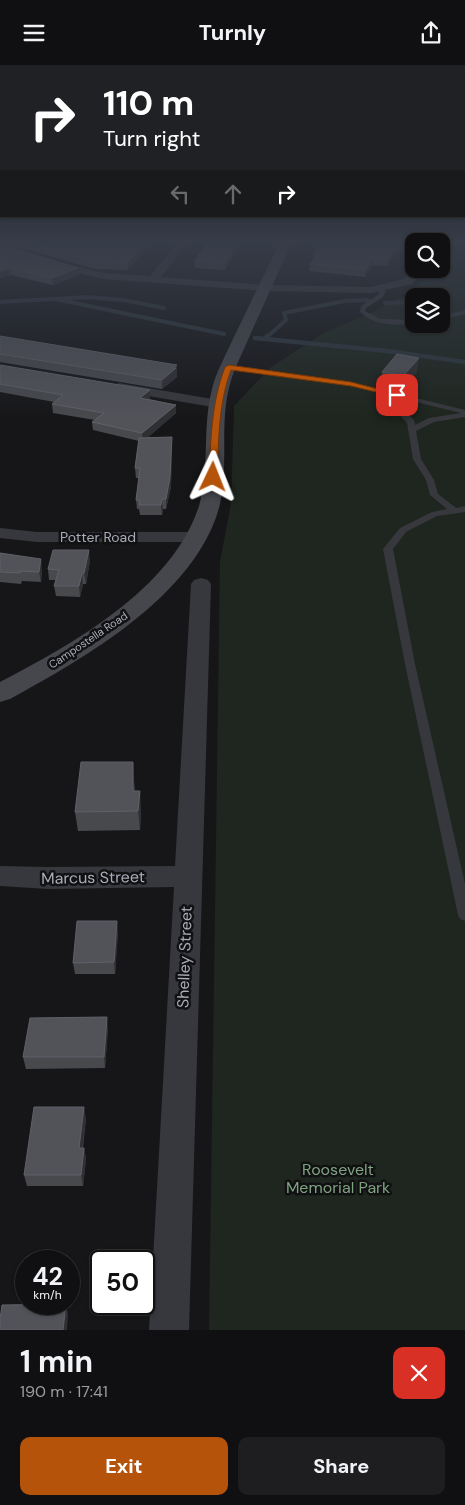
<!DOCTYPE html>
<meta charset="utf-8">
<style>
body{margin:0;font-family:"DM Sans",sans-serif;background:#1e1e20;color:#f1f3f6;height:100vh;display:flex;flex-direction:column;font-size:19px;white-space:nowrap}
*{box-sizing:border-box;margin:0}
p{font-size:16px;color:#9c9d9f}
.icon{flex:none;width:28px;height:28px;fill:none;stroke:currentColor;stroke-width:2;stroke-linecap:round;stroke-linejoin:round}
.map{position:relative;height:1265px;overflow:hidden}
.panel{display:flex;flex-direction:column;background:#101012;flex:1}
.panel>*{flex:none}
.top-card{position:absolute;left:0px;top:0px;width:465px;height:152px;box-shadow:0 1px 4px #0004,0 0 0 1px #303032;background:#202124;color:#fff;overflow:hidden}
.tools{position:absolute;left:405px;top:168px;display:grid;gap:10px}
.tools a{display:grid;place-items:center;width:45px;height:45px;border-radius:10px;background:#101012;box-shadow:0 1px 4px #0004,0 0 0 1px #303032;font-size:25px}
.speed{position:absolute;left:15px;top:1185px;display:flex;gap:10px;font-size:25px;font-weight:700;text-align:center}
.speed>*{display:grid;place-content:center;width:65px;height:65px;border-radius:50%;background:#101012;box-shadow:0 1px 4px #0004,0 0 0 1px #303032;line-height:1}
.speed small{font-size:12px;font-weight:400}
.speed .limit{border:2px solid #111;border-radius:8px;background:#fff;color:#111}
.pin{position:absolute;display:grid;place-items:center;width:42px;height:42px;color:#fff;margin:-21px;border-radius:10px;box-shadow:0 2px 8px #0006}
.me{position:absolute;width:55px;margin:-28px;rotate:2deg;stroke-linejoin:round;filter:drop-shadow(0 0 4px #0008)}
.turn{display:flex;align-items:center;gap:18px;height:105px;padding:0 20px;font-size:22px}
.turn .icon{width:65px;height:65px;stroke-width:2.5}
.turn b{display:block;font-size:35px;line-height:42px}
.lanes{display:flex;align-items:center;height:48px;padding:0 20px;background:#0003;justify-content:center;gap:25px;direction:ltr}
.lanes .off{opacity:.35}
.round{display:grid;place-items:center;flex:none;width:52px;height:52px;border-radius:10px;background:#1e1e20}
.overview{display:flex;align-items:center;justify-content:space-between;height:85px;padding:0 20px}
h1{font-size:30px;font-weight:700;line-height:38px}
.cta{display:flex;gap:10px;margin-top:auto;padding:10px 20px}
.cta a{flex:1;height:58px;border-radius:10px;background:#b45309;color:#fff;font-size:20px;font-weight:700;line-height:58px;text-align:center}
.cta a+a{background:#1e1e20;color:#f1f3f6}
header{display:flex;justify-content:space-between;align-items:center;height:65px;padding:0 20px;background:#101012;font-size:22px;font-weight:700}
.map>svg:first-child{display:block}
.green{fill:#1e261f;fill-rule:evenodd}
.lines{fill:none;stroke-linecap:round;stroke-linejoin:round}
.stream-far1{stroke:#2c353c;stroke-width:4}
.stream{stroke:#2c353c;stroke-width:4.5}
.lane{fill:#37383d;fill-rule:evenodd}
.street{fill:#37383d;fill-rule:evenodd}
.secondary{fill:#45474d;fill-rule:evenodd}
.wall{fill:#47494d}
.shaded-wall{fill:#2f3033}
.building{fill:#525359;stroke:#5f6168}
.route{fill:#b45309;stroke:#753606}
.labels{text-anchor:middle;stroke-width:5;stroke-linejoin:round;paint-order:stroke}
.far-street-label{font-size:11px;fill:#a8adb8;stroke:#111113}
.street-label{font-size:14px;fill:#a8adb8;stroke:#111113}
.near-street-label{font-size:16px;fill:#a8adb8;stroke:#111113}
.near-park-label{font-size:16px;fill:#7fa381;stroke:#111113}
</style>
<header><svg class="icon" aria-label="menu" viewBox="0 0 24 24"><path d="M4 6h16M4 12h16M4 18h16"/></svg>Turnly<svg class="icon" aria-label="share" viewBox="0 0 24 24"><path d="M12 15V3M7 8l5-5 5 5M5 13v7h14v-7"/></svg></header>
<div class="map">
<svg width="465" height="1265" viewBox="0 0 465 1265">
<rect width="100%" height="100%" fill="#161618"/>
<path class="green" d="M457,177H465V1265H209L220,496L231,439L234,341L271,302L324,268L371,248L408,229L435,204H441V196ZM414,231H441V259H414Z"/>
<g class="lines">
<path class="stream-far1" d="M55,234L224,269
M0,237L86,232L123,235L164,243
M385,238L414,237
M266,273L286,255L284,248L345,236L368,235"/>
<path class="stream" d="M255,273L387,286L465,297
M264,274L267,271"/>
<path class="lane" d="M384,221L387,223L383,232L366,243L365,246L380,254L414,255V259C395,260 375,261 360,247L361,241L378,230L381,223Z
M465,245V249L441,255V251Z
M229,300L351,317L465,345V352L434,357L416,366L421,394L434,415L438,429L456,443L465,441V447L437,451L406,467L393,484L415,599L465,819V856L460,854L458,850L405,599L383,484L400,463L432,447L447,444L430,430L426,415L413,394L407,358L379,328L351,321L227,303L226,302ZM388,330L461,348L429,353L415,360L414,355Z"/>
<path class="street" d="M178,177H188L161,212L265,220L371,222L404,214L414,204H425L412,219L371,228L265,226L104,214L60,204L0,184V178L67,199L104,208L150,211Z
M119,318L218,335L225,339L218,343L114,325L112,322Z
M0,463L37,467H196L202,468L205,472L202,476L196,477H37L0,473Z
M201,513L208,515L211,519L189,1265H149L174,822L48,824L0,821V801L48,802L175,801L191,519L194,515Z"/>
<path class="secondary" d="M280,177H292C277,210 262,243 247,277C241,291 234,304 230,319C219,358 229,400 220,439C198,529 85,593 10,634L0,637V617C73,579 172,524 199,441C210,403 202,362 212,324C216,307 225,292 232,276C248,243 264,210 280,177Z"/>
</g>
<path class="wall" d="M1,177H152L128,205L95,204Z
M208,177H241L225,205L195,203V196Z
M323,177H405L401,185H398L387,201L372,200L365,212L309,206L310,199L313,195V189Z
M0,180L79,210L53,220L11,210L0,213Z
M0,271L177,308V312L162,324L0,297Z
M0,300L150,325V333L149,334L176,340V348L148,372H172L171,422L166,444H163L162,450H140L139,444H137L136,435L139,413H136L135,403L139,376L93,365L92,357L95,355L53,348L52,339L54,337L0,327Z
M382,307H417L403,325L381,321Z
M0,488L42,505L41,517L22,516L21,519L0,517Z
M90,496L86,519H83L80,532L56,531L54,521L56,515H49L48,504Z
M134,716L135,726L141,745L140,765L78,766L75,747Z
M118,867L115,909H75L73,898Z
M108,963L105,1003L26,1004L23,992Z
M86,1053L83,1083H84L86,1094L83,1121H27L24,1110Z"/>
<path class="shaded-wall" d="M146,177H152L128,205V198Z
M237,177H241L225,205V198Z
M402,177H405L401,185V179Z
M398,178V185L387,201V195Z
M373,193L372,200L365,212V205Z
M10,203L11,210L0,213V206Z
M78,203L79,210L53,220L52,213Z
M419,293L417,307L403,325L404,310Z
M177,300V312L162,324V315L173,303Z
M150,325V333L141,341L140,333Z
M176,340V348L143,377L142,368Z
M172,372L171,422L166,444V434Z
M162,434L163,444L162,450L161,440Z
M89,485L90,496L86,519L84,508Z
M41,494L42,505L41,517L39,507Z
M82,508L83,519L80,532L79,521Z
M133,697L134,716L135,745L133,726Z
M140,726L141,745L140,765L138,746Z
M117,856L118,867L115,909L114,897Z
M107,952L108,963L105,1003L104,992Z
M84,1042L86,1053L81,1094L79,1083Z
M84,1083L86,1094L83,1121L81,1110Z
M66,1239L68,1249L67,1265H63Z"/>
<path class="building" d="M24,177H146L128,198L94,197Z
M208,177H237L225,198L195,196Z
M323,177H402L401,179L398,178L387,195L373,193L365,205L310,199L317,189H313Z
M0,180L78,203L52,213L10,203L0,206Z
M0,271L177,300L173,303H176L162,315L0,289Z
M397,289L419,293L404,310L382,307Z
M0,300L150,325L140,333L176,340L142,368L92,357L104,348L52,339L63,330L0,319Z
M172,372L170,412L166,434H162L161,440H139L140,435H136L140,403H135L139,373Z
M53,485H89L84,508H82L79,521H54L59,505L48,504Z
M0,488L41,494L39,507L20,506V508L0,507Z
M81,697H133V726H140L138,746L75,747Z
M77,856H117L114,897L73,898Z
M107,952L104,992H23L30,953Z
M34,1042H84L79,1083H84L81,1110H24Z
M66,1239L63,1265H0V1254L2,1240Z"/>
<linearGradient id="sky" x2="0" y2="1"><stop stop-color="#0c0c0d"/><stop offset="0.5" stop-color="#363c48"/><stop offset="1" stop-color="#363c48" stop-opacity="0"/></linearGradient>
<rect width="465" height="354" fill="url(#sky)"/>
<path class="route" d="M229,300L351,317L401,330L397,332L351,321L231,305C218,340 219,375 217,412L213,415L209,412C211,374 211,339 225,302Z"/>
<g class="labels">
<g class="far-street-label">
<text transform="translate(88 575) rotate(-34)" y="4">Campostella Road</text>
</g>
<g class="street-label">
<text x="98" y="477">Potter Road</text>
</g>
<g class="near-street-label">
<text transform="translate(93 812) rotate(-1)" y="6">Marcus Street</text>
<text transform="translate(184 892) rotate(-88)" y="6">Shelley Street</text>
</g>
<g class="near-park-label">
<text x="338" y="1110">Roosevelt<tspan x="338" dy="18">Memorial Park</tspan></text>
</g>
</g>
</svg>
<div class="tools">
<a><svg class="icon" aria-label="search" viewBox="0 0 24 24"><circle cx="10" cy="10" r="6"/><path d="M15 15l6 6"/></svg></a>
<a><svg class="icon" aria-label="layers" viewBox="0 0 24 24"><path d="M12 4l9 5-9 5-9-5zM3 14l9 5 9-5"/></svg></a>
</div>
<div class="speed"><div>42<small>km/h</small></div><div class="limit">50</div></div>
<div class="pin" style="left:397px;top:330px;background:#d93025"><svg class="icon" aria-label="arrive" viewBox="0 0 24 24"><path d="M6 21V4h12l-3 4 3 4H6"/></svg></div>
<svg class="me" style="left:213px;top:412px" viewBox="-20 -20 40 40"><path d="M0-17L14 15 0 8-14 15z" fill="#b45309" stroke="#fff" stroke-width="4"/></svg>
<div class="top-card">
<div class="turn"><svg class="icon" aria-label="right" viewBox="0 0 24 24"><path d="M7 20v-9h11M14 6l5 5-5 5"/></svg><div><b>110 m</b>Turn right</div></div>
<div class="lanes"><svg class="icon off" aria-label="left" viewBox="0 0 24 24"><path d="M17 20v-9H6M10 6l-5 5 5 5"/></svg><svg class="icon off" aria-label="ahead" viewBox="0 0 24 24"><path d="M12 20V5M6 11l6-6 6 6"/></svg><svg class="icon" aria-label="right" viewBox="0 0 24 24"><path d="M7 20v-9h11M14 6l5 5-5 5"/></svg></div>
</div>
</div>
<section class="panel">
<div class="overview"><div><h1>1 min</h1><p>190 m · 17:41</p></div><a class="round" style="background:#d93025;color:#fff"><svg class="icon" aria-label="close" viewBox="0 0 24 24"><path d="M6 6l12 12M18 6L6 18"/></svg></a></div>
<div class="cta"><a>Exit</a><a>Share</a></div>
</section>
